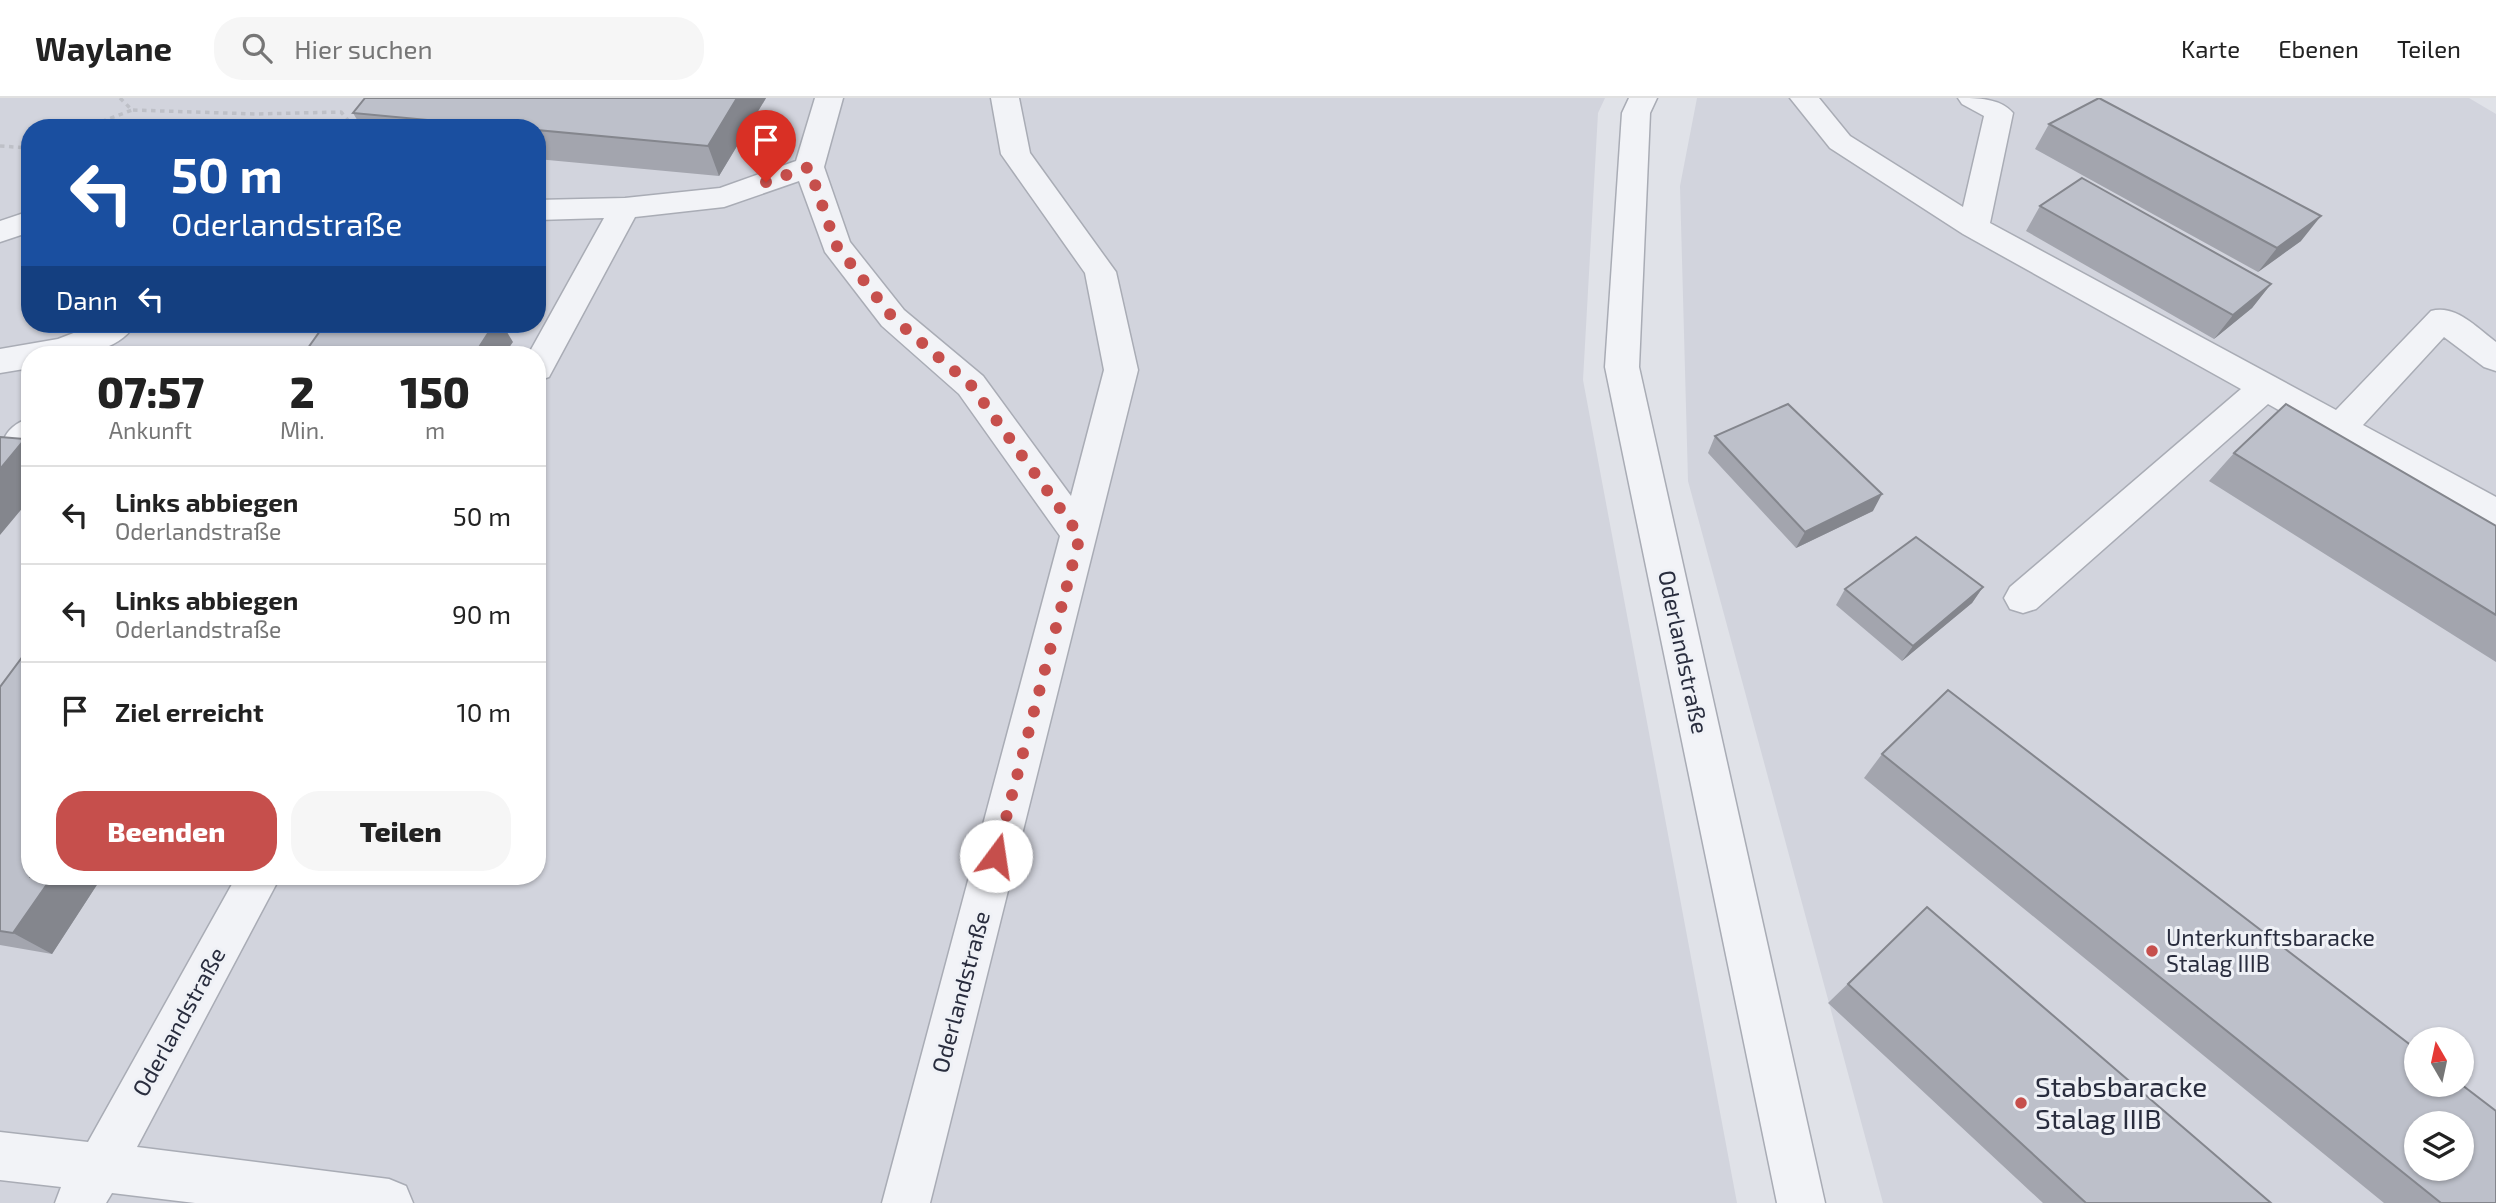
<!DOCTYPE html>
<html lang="de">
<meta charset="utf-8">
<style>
body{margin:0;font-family:"Exo 2",sans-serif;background:#f6f6f6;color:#222;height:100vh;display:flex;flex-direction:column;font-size:26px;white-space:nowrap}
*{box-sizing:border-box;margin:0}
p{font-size:23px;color:#767676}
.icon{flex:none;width:38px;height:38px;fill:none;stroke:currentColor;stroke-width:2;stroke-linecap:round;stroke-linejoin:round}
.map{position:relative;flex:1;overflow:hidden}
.sheet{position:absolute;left:21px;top:248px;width:525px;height:539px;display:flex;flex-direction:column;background:#fff;border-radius:28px;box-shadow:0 2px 5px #0004}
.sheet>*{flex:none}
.top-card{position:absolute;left:21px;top:21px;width:525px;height:214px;border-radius:28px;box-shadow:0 2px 5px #0004;background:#1a4fa0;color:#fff;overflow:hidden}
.needle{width:46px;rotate:351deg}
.fabs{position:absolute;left:2404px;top:929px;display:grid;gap:14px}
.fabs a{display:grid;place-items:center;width:70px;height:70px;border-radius:50%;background:#fff;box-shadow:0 2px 5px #0004;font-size:35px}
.pin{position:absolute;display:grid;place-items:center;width:60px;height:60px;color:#fff;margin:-72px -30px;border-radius:50% 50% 50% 0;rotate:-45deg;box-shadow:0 0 7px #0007}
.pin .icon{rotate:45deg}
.me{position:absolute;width:77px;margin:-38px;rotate:14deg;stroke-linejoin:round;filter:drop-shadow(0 0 5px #0008)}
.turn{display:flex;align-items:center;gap:24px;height:147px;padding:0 35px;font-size:32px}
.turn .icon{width:91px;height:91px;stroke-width:2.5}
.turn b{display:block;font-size:49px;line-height:60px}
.then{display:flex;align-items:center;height:66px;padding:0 35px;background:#0003;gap:14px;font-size:26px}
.eta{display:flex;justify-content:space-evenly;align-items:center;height:119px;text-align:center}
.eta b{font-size:42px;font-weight:800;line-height:49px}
.action{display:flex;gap:14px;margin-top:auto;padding:14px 35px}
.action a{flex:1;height:80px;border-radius:28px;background:#c64f4c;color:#fff;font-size:28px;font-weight:800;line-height:80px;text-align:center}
.action a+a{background:#f6f6f6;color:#222}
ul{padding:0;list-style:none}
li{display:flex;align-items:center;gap:21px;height:98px;padding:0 35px;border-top:2px solid #e0e0e0}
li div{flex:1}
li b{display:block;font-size:26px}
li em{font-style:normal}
header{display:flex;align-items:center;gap:42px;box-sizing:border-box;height:98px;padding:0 35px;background:#fff;border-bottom:2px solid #e0e0e0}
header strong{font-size:33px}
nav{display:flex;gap:38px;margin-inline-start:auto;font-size:24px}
.search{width:490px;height:63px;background:#f6f6f6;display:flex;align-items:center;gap:18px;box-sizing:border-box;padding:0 24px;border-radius:28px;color:#767676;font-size:26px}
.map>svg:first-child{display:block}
.built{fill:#d2d4dd;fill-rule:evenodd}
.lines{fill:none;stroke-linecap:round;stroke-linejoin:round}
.minor-casing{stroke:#a9acb5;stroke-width:3}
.path{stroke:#bec0c7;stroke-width:3.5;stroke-dasharray:4.5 4.5;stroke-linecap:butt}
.minor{fill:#f2f3f7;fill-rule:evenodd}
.wall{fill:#a3a5ae}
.shaded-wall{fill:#84868d}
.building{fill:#bdc0ca;stroke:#84868d;stroke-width:2;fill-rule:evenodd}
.route{stroke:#c64f4c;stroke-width:12;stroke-dasharray:0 21.6}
.poi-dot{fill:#c64f4c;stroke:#eff1f6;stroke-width:2.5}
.labels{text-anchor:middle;stroke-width:6;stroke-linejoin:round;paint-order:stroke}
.street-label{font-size:23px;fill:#292d3e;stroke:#eff1f6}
.poi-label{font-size:23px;fill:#292d3e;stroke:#eff1f6;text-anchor:start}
.near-poi-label{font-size:28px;fill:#292d3e;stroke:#eff1f6;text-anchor:start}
</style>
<header>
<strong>Waylane</strong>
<div class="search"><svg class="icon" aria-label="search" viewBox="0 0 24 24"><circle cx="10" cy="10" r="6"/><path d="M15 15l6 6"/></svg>Hier suchen</div>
<nav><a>Karte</a><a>Ebenen</a><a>Teilen</a></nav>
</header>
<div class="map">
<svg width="2496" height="1105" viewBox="0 0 2496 1105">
<rect width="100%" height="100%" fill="#e0e2e8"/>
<path class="built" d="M0,0H1605L1598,15L1583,282L1737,1105H0ZM30,30H537V226H30ZM30,257H537V779H30Z
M1697,0H2469L2496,16V1105H1883L1688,383L1680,88ZM2417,942H2462V987H2417ZM2417,1026H2462V1071H2417Z"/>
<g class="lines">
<defs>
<path id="minor" d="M815,0H843L824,69L850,144L904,212L983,278L1071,398L1104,272L1085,175L1001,56L991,0H1019L1030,55L1116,174L1138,272L930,1105H882L1060,438L959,296L882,228L825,154L799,83L724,109L635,119L549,279L537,283V257H528L604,120L537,122V102L625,100L720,90L796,63Z
M1629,0H1657L1650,15L1639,269L1825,1105H1777L1605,269L1622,15Z
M1790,0H1819L1850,38L1963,109L1984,18L1962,6L1958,0C1978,0 2000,0 2013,15L1990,125L2336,312L2431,213C2456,206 2477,230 2496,244V273L2484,269L2444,239L2363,327L2496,399V430L2483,426L2268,306L2036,511L2023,515L2010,511L2004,500L2010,489L2241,291L1963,136L1830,50Z
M30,113V134L0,144V123Z
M97,226H135C115,260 64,257 30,257V270L0,275V251L58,241Z
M30,320C30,340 32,384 0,376C0,349 0,330 30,320Z
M236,779H280L137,1049L389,1081L406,1088L413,1105H195L112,1095L106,1105H55L61,1089L0,1082V1034L88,1044Z"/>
</defs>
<use href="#minor" class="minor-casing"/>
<path class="path" d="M120,0L132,12L256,16L341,14L352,27L351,30
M85,30L132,12
M0,48L30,50"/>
<use href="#minor" class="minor"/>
</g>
<path class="wall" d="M365,0H766L719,78L537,61V30H362L353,15Z
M2049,26L2301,143L2258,174L2035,51Z
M2040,108L2271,186L2252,210L2214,241L2026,133Z
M1715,338L1873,413L1796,450L1708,355Z
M2234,355L2496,428V564L2209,383Z
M1983,489L1972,505L1902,563L1836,507L1845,491Z
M0,589L30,779H102L52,856L0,847Z
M1882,656L2496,1105H2384L1864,680Z
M1927,809L2271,1105H2043L1828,905Z"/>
<path class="shaded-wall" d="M737,0H766L719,78L708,48Z
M2321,118L2301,143L2258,174L2277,150Z
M2271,186L2252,210L2214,241L2233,217Z
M494,226H502L513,244L504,257H474Z
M25,341L30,346V401L0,437V371Z
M1882,396L1873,413L1796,450L1805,434Z
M1983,489L1972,505L1902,563L1913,548Z
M52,779H102L52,856L13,835Z"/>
<path class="building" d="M365,0H737L708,48L537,32V30H512L353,15Z
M2099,0L2321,118L2277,150L2049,26Z
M2082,80L2271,186L2233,217L2040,108Z
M325,226H494L474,257H303Z
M1788,306L1882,396L1805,434L1715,338Z
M2286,306L2496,428V517L2234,355Z
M0,339L25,341L0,371Z
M1916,439L1983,489L1913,548L1845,491Z
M29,550L30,779H52L13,835L0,833V589Z
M1948,592L2417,952V987H2462L2496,1013V1105H2441L1882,656ZM2417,1026H2462V1071H2417Z
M1927,809L2271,1105H2086L1848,886Z"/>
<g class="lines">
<path class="route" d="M766,84L809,69L836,147L893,220L971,287L1080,438L996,758"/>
</g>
<g class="poi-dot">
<circle cx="2152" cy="853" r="7"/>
<circle cx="2021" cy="1005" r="7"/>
</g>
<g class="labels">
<g class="street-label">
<text transform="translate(1683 554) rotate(78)" y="8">Oderlandstraße</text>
<text transform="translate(961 894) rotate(-75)" y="8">Oderlandstraße</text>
<text transform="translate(179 924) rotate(-61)" y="8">Oderlandstraße</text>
</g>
<g class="poi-label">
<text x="2166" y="848">Unterkunftsbaracke<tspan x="2166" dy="26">Stalag IIIB</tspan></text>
</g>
<g class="near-poi-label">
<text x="2035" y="999">Stabsbaracke<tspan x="2035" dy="32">Stalag IIIB</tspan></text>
</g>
</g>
</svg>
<div class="fabs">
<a><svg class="needle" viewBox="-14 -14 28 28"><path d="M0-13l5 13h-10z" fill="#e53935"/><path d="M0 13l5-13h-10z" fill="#767676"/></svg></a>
<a><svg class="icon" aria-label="layers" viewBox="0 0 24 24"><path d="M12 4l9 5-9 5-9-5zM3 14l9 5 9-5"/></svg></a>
</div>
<div class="pin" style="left:766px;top:84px;background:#d93025"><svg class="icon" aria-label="arrive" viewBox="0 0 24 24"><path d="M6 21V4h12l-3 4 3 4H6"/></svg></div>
<svg class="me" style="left:996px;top:758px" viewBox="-20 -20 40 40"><circle r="19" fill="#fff"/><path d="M0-13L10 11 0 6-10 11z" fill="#c64f4c"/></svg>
<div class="top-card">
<div class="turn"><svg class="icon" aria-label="left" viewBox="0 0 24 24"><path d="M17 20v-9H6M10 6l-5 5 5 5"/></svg><div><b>50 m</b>Oderlandstraße</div></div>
<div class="then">Dann<svg class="icon" aria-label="left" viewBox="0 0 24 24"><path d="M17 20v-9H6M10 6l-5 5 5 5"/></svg></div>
</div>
<section class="sheet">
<div class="eta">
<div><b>07:57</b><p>Ankunft</p></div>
<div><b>2</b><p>Min.</p></div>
<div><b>150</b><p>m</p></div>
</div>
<ul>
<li><svg class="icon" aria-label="left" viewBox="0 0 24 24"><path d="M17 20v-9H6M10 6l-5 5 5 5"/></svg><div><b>Links abbiegen</b><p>Oderlandstraße</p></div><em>50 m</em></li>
<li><svg class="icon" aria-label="left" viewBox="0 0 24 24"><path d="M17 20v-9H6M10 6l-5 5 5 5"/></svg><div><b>Links abbiegen</b><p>Oderlandstraße</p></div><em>90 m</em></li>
<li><svg class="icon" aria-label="arrive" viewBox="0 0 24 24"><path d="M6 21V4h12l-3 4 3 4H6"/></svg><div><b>Ziel erreicht</b></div><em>10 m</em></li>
</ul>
<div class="action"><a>Beenden</a><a>Teilen</a></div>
</section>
</div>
